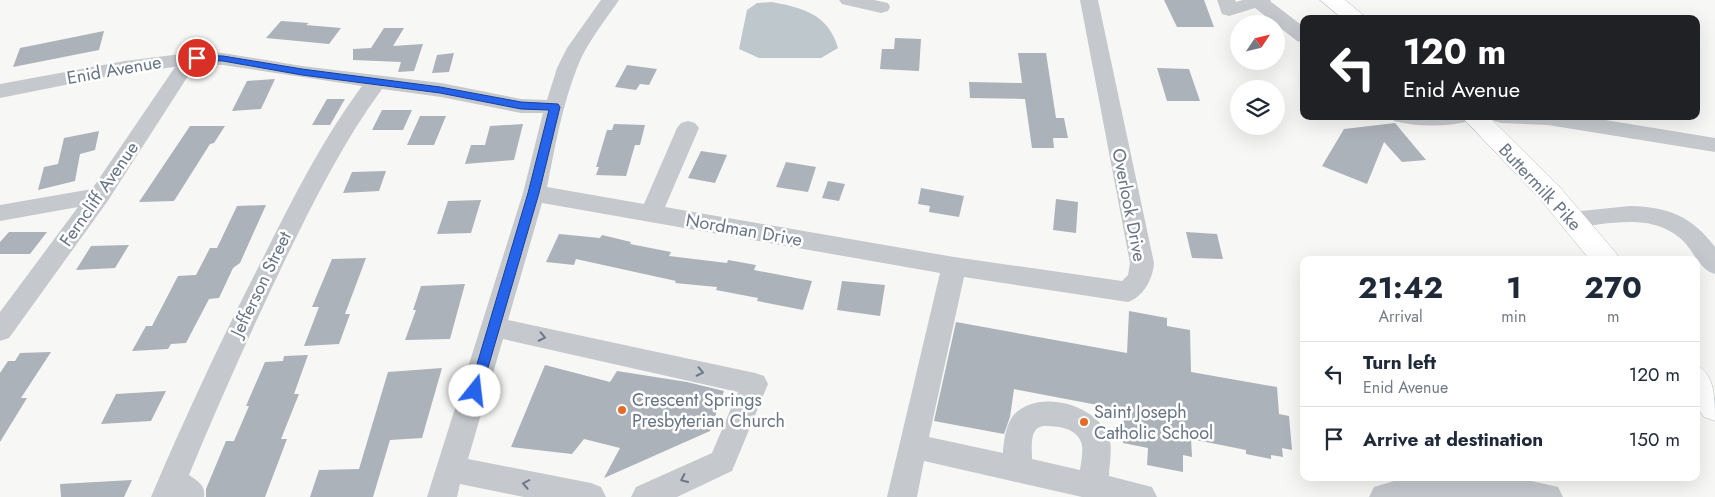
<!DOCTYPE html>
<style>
body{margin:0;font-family:Jost,sans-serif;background:#f6f6f7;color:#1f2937;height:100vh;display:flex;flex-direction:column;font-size:19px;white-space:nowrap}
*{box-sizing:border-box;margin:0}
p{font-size:16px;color:#747a83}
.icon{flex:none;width:28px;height:28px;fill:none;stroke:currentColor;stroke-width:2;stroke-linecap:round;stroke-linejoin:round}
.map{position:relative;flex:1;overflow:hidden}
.side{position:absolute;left:1300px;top:256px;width:400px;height:225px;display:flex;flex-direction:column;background:#fff;border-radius:10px;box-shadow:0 5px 20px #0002}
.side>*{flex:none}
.top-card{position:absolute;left:1300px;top:15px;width:400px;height:105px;border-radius:10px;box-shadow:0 5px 20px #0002;background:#202124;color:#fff;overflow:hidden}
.needle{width:32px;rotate:55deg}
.buttons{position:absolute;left:1230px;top:15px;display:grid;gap:10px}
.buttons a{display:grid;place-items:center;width:55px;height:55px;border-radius:50%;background:#fff;box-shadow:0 5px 20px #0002;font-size:25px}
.pin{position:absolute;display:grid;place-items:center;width:42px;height:42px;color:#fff;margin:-21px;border:2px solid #fff;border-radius:50%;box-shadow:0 1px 5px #0007}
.me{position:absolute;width:55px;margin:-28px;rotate:16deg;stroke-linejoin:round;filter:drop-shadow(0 0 4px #0008)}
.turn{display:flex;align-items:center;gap:18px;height:105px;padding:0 20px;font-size:22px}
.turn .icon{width:65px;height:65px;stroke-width:2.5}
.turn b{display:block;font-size:35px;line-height:42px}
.eta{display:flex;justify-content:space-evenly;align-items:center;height:85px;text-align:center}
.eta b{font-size:30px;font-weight:700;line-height:35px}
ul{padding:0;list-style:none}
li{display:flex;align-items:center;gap:15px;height:65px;padding:0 20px;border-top:1px solid #e0e1e3}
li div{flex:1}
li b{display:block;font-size:19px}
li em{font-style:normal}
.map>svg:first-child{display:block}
.water{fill:#bec7cc}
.building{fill:#acb2b9}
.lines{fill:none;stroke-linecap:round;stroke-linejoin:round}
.major-casing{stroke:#b8bbc0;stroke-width:1}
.minor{fill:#c5c8cc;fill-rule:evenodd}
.major{fill:#fff;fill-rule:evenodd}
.oneway{stroke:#6c7889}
.route{fill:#2563eb;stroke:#184099}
.poi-dot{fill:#e36c29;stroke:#fff;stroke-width:2}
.labels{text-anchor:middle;stroke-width:5;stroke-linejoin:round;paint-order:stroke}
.street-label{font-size:18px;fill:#677485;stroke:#fff}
.poi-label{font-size:18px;fill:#677485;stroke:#fff;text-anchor:start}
</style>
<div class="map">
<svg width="1715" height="497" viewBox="0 0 1715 497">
<rect width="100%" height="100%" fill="#f7f7f5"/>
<path class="water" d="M772,2C803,8 828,14 838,48L821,58H759L739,49L747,10L757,3Z"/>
<path class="building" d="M1164,0H1204L1214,27H1177Z
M281,21L309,23L306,25L341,28L329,44L266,38Z
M384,28H404L393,46L423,44L414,71L398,72L401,62L353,60V49L371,48Z
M104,31L99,50L13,67L20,48Z
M895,38L921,39L919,71L880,69L882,49H894Z
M454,53L449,72L432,73L437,55Z
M1018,53H1046L1056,118H1064L1068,138H1053L1054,148H1032L1025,99L970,98L969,82L1022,83Z
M627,65L657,69L649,85L640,84L636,90L615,87Z
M1157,68L1189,69L1200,101H1167Z
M275,79L261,109L232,111L247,81Z
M327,99H345L330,125H312Z
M382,110H412L403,130H372Z
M420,116H446L434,145H407Z
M1395,123L1426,160L1402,162L1384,142L1367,184L1322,166L1344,129Z
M523,124L514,160L465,164L471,145H485L490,126Z
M614,124L645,125L640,145H635L626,176L596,175L599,167H596L607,130H612Z
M190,126H225L214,143L210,144L174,201L139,202Z
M99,131L95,150L80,154L75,181L38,190L44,167L58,164L64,138Z
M701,151L727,155L715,183L688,178Z
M786,162L816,167L808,192L776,187Z
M386,171L379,191L343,193L352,172Z
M828,181L845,184L839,201L822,198Z
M921,188L964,196L959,217L929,212L930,206L918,204Z
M1056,199L1078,202L1076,233L1053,230Z
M481,200L471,233L437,234L448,201Z
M266,205L240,263L233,268L219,298L209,299L186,343L171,344L168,349L132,351L146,326H152L178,276L196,275L210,248H217L237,206Z
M9,232H47L30,254H0V242Z
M1186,232L1217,234L1223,259L1192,258Z
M559,234L600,238L602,235L631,242L630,244L671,252L669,256L727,263L728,260L756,265L754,270L812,281L803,310L757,301L758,298L716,290L717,287L675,283L676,281L576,259L574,265L546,262Z
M129,245L115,268L76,270L91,246Z
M366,258L345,314H350L339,344L304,346L319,307H312L332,259Z
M842,281L885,285L880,316L837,310Z
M465,284L450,339L405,340L416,310H413L421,286Z
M1129,311L1167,318V326L1190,330L1191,372L1277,387L1279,414L1289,416L1292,450L1282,448L1283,457L1271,455V459L1246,454V450L1191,439L1192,457L1183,455V472L1147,465L1148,448L1123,443L1124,410L1014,389L1010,417L1004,434L934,421L956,322L1127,353Z
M51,352L21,398H27L0,442V373L8,361H15L20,353Z
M308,355L294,394H299L281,439H287L265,497H206V489L226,441H234L249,406H246L265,362L283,361L284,356Z
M545,365L610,382L617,371L687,382L724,391L710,431L604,478L620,448L584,439L572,454L511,447Z
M442,368L422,438L390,440L373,497H310L319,470L359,469L388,372Z
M166,391L151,421L101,424L116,394Z
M132,480L124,497H61L60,484Z"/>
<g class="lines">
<defs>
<path id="major" d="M1320,0H1345L1368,19H1343Z
M1461,116H1488L1558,185L1616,253L1620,260H1590L1540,199Z
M1696,365C1715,374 1715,398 1715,421L1704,417L1696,405Z"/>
</defs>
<use href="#major" class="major-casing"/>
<path class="minor" d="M601,0H619C604,22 586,44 577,68C562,106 555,147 547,187L644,204L677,128L681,123L688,121L695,123L699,128L665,207L954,257L1122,281L1128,275L1130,263L1080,0H1098L1154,263C1153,279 1143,297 1128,302L964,277L929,437L1003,453C1004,440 1006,420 1018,411C1045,390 1098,406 1109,438C1113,449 1109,465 1109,476L1152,487L1157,497H1082L924,461L917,497H887L940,273L542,203L508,320L755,373L764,376L768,384L732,471L677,497H631L636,487L712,453L738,392L503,339L468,459L591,483L601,487L606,497H524L460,484L457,497H427L523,193L543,113H521L441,97L382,89C343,142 314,201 285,260C251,331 219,402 189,475C198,481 206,486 204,497H151C185,417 222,338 262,260C292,200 322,140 362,86L223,65L202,64L188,76L107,202L9,338L0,341V312L78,207L0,221V205L92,189L175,67L125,73L0,98V84L125,61L197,52L223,53L302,66L441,83L521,99L547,100L557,68L567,48ZM1043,426C1057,426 1075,427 1081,442C1084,449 1081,462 1080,470L1032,459C1032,448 1029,428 1043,426Z
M839,0H874L888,3L890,7L888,11L881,13L842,4Z
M1217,0H1235L1236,2L1243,0H1271L1270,1L1304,27V43L1297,41L1255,8L1229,16L1222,14Z
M1391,116H1473L1470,121C1446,127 1418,127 1394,121Z
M1491,116H1581L1715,138V152L1548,125L1501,123L1494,121Z
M1630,206C1668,207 1692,216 1715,247V274C1701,270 1695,255 1686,244C1656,211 1610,224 1571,228L1563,226L1559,220L1563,214L1571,212Z
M1404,478H1519L1558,487L1563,497H1369L1374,487Z"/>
<use href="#major" class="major"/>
</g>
<defs><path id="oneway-chevron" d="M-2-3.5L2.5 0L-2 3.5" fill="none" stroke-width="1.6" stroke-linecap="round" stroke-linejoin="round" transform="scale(1.25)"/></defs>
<g class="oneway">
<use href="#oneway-chevron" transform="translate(542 337) rotate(12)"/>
<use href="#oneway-chevron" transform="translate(700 372) rotate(12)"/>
<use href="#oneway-chevron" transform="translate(684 479) rotate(155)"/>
<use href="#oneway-chevron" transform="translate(526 484) rotate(-169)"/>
</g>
<path class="route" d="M197,55L223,56L302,69L440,87L521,102L558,104L560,107L539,193L480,395L475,397L471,395L469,391L528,193L549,110L521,109L440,93L302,75L223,61L194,60V56Z"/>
<g class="poi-dot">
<circle cx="622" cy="410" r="5"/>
<circle cx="1084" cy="422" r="5"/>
</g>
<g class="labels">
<g class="street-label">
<text transform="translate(114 70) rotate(-10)" y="6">Enid Avenue</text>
<text transform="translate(1540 187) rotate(47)" y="6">Buttermilk Pike</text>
<text transform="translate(99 194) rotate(-55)" y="6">Ferncliff Avenue</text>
<text transform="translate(1129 205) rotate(79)" y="6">Overlook Drive</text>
<text transform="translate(744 230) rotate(10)" y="6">Nordman Drive</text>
<text transform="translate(261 284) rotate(-64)" y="6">Jefferson Street</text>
</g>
<g class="poi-label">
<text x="632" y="406">Crescent Springs<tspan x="632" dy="21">Presbyterian Church</tspan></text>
<text x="1094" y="418">Saint Joseph<tspan x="1094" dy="21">Catholic School</tspan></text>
</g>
</g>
</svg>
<div class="buttons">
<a><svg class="needle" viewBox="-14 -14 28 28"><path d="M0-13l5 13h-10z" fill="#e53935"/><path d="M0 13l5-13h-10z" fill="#747a83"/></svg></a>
<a><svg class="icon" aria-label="layers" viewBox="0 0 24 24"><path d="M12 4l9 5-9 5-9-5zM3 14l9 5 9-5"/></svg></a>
</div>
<div class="pin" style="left:197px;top:58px;background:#d93025"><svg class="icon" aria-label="arrive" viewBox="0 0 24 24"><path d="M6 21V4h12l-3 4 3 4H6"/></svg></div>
<svg class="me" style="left:475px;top:391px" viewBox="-20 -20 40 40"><circle r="19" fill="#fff"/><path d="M0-13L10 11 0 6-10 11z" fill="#2563eb"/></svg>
<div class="top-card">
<div class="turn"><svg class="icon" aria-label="left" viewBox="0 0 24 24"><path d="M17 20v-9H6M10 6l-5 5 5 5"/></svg><div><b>120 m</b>Enid Avenue</div></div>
</div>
<section class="side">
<div class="eta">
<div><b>21:42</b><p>Arrival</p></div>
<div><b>1</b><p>min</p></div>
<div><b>270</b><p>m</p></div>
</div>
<ul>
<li><svg class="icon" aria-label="left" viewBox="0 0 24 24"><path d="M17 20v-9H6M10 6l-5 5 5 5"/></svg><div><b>Turn left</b><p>Enid Avenue</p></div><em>120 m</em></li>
<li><svg class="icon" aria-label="arrive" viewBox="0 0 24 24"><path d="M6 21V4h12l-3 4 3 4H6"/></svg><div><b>Arrive at destination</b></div><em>150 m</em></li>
</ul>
</section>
</div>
